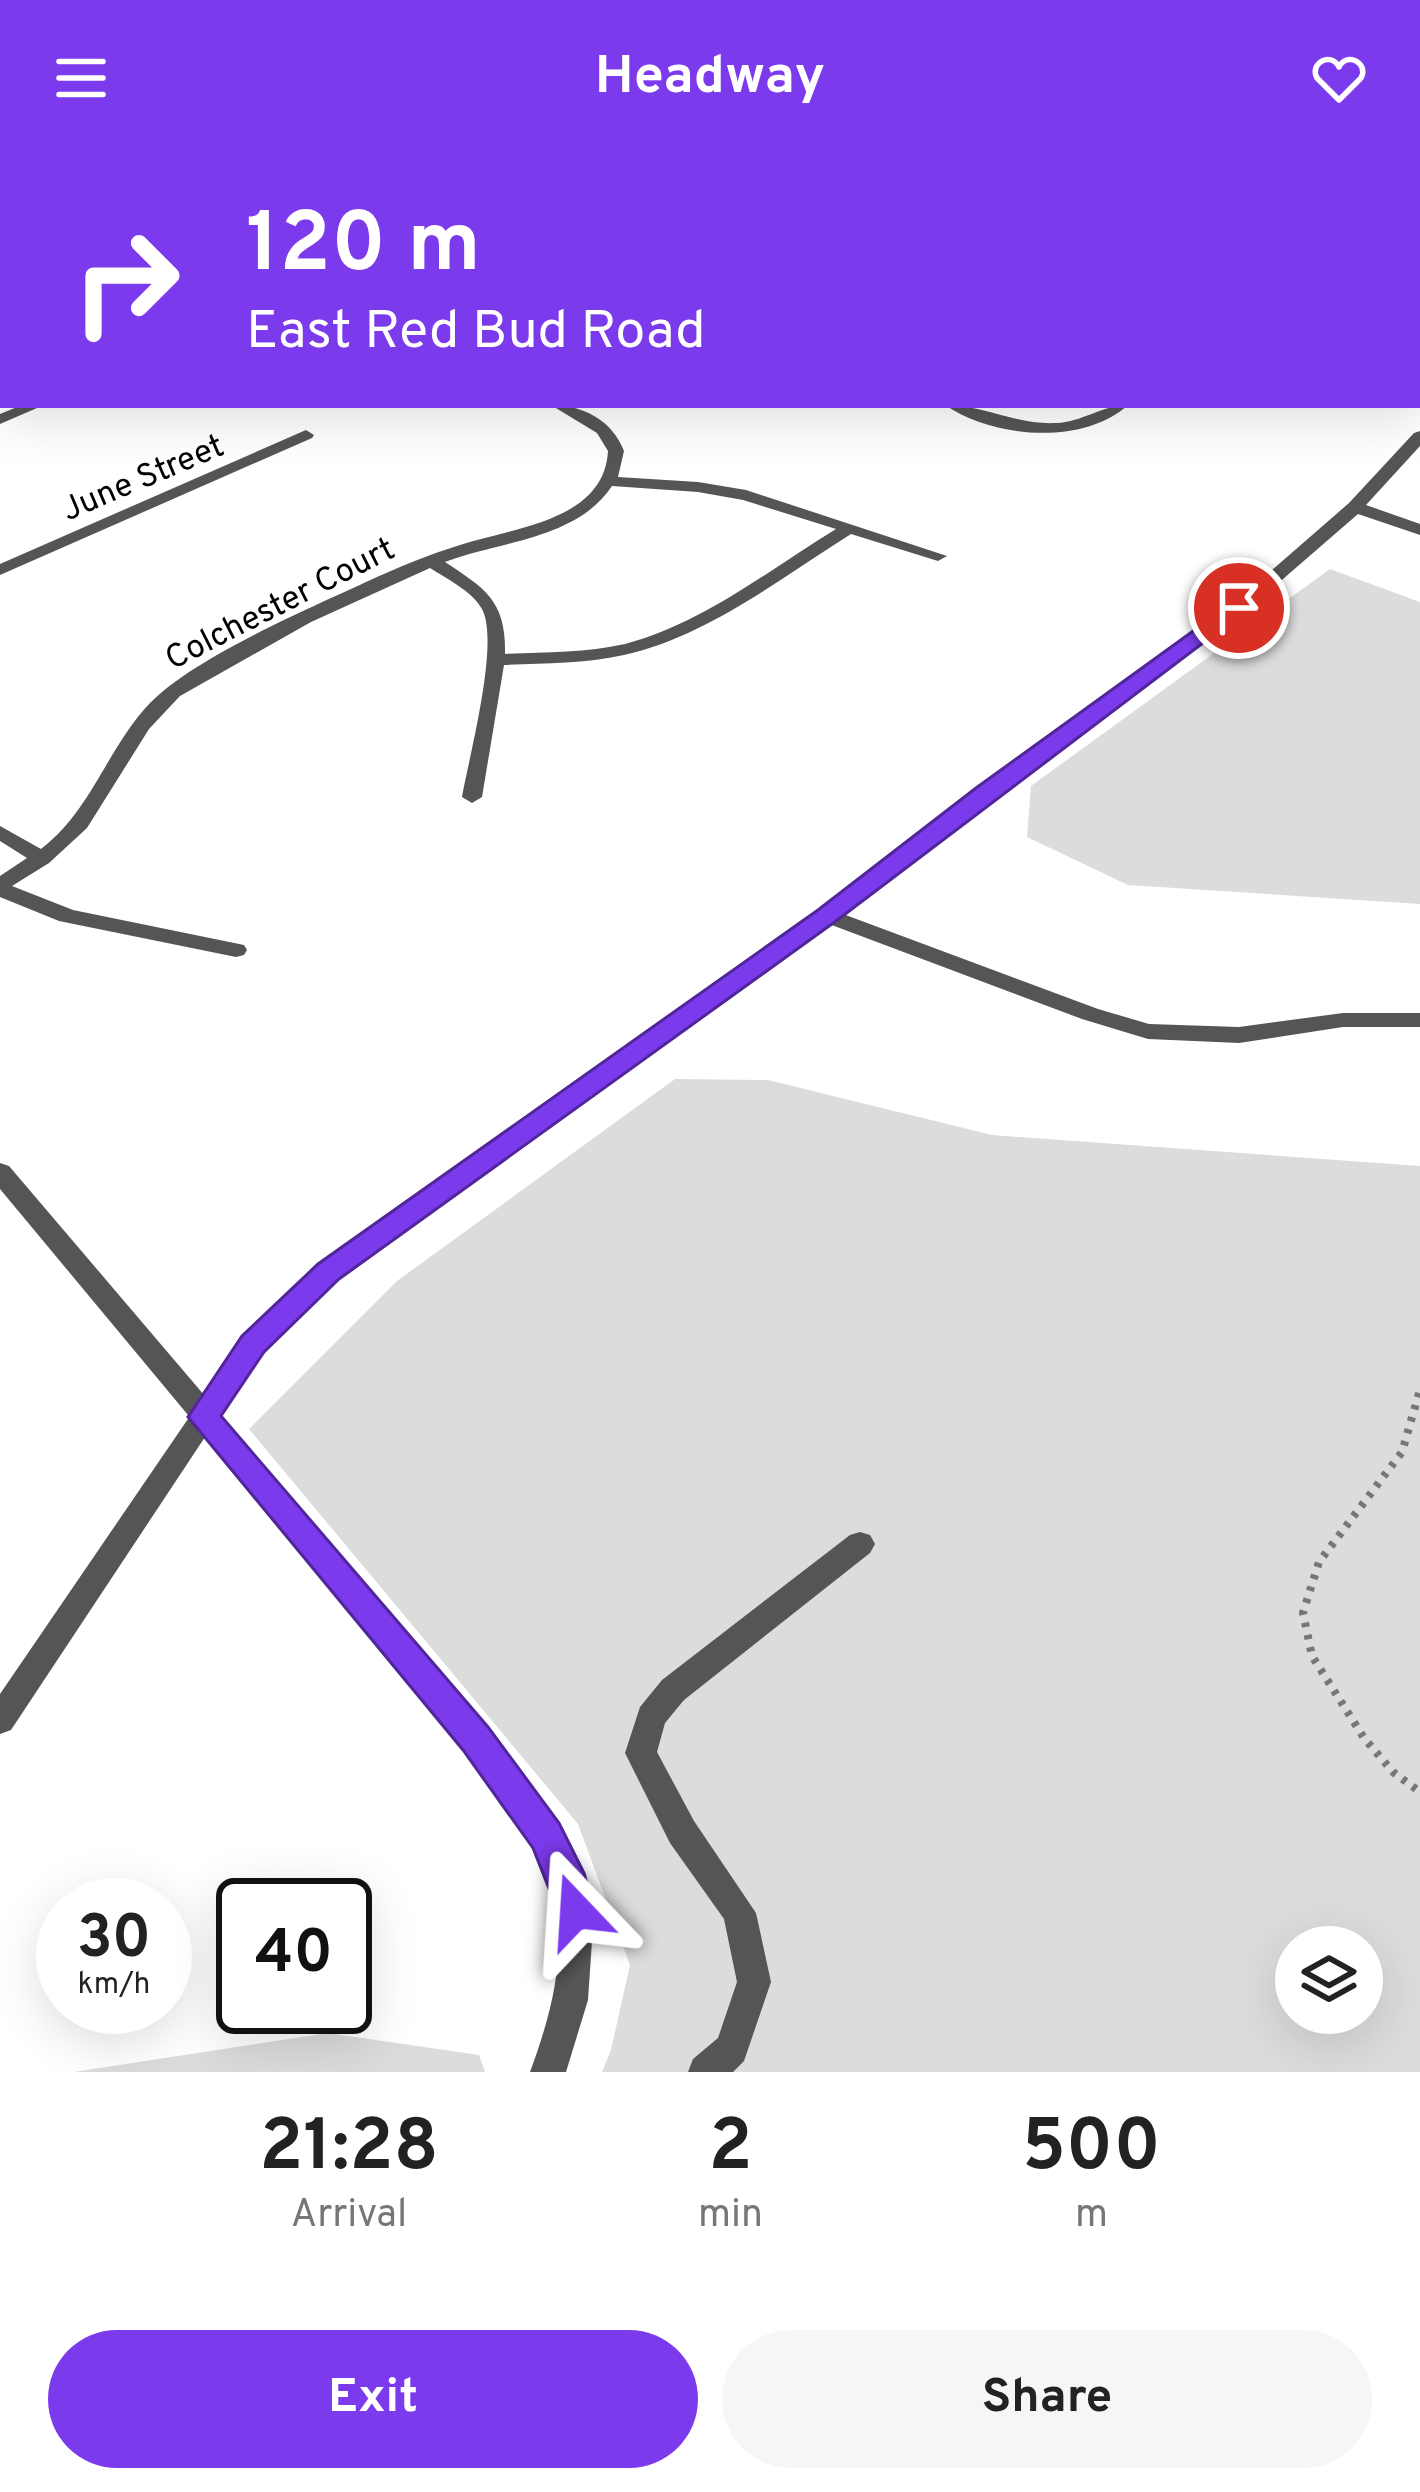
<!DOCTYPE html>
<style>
body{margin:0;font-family:Overpass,sans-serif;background:#f6f6f6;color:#222;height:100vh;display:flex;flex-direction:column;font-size:45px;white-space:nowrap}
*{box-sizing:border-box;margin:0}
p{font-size:39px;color:#767676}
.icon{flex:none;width:66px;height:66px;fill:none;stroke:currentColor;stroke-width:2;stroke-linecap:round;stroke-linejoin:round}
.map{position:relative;height:1916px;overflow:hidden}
.side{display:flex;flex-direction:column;background:#fff;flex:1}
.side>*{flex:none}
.banner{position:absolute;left:0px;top:0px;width:1422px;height:252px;box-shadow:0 12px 48px #0002;background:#7c3aed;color:#fff;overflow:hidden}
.buttons{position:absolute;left:1275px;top:1770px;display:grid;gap:24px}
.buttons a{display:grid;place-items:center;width:108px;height:108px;border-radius:50%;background:#fff;box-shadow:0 12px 48px #0002;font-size:60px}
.speed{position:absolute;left:36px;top:1722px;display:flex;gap:24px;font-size:60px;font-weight:700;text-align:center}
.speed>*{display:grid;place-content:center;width:156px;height:156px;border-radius:50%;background:#fff;box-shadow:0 12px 48px #0002;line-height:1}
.speed small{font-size:30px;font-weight:400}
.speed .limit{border:6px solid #111;border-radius:18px;background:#fff;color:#111}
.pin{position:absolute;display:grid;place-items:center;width:102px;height:102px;color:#fff;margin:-51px;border:6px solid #fff;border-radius:50%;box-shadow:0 3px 12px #0007}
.me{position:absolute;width:132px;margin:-66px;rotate:340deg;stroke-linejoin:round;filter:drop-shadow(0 0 9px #0008)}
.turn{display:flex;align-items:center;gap:42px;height:252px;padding:0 48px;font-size:54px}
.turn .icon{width:156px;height:156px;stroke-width:2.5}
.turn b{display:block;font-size:84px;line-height:102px}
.eta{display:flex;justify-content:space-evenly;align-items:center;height:204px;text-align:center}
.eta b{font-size:72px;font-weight:700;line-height:84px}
.action{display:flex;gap:24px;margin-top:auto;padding:24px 48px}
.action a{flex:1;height:138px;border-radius:72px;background:#7c3aed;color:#fff;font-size:48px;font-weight:700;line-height:138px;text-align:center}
.action a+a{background:#f6f6f6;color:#222}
header{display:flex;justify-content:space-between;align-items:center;height:156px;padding:0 48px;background:#7c3aed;color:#fff;font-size:54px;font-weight:700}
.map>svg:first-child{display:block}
.green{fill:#dcdcdc;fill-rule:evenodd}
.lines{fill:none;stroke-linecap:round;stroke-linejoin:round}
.path-far1{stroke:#777;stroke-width:6;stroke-dasharray:3 6;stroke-linecap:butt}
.path{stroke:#777;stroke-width:8;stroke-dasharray:4.5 8;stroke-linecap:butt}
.minor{fill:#555;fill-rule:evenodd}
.tertiary{fill:#555;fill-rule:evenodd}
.route{fill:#7c3aed;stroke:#51269a;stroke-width:3}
.labels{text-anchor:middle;stroke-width:10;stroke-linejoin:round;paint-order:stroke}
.far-street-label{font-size:33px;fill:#000;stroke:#fff}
</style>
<header><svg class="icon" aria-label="menu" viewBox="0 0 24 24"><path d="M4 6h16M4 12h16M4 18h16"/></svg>Headway<svg class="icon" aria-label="heart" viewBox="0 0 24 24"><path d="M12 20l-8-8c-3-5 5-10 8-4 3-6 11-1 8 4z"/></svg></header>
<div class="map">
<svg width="1420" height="1916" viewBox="0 0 1420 1916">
<rect width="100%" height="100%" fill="#fff"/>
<path class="green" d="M1330,413L1420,446V748L1128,729L1027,681L1031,630Z
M675,923L768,924L992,979L1420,1010V1916H602L611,1894L630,1809L578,1668L249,1273L397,1125ZM1296,1791H1362V1857H1296Z
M328,1877L479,1899L485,1916H73Z"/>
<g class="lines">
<path class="path-far1" d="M1419,1240L1420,1234"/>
<path class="path" d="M1419,1237L1402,1296L1319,1406L1303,1457L1312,1500L1364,1582L1393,1616L1420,1636"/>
<path class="minor" d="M27,0H40L42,3H29Z
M406,0H424L426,3H408Z
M740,0H759L762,3H743Z
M1175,0H1197L1200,3H1178Z
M1419,61H1420V69H1419Z
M3,126V134L0,135V127Z
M1419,190H1420V198H1419Z
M22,249H44L0,268V258Z
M551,249C583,249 612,264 624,295L618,321L698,326L746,334L947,400L938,405L851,378C779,423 708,480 624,499C584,508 544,507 504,509L482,641L472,647L462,641C469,601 500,486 482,453C472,435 447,423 430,412L311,466L180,540L149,573L87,672L49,707L12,730L73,754L244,789L247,794L244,799L236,801L59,765L0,741V720L27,702L0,685V670L41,693C92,654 107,592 150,547C195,501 306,454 366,426C397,412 427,399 460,389C515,371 604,365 608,295L597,277ZM612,330L698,336L743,344L836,373C769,414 702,468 625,488C586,497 545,496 505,498C506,445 486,433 445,406C501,385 577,383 612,330Z
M945,249C983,249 1017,269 1056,267C1083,266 1102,249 1128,249C1083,290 993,282 945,249Z
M306,274L314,279L312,282L0,419V408Z
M1420,275V290L1366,349L1420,368V379L1358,358L1245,456L991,641L843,758L1098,853L1149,868L1239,871L1343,857H1420V871H1343L1239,887L1148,883L1082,863L829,768L403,1072L302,1153L262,1195L11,1574L0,1578V1538L244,1181L284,1139L385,1060L819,755L977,633L1233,448L1349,347L1414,277Z
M860,1376L870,1379L875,1388L870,1397L684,1544L665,1567L657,1596L694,1665L756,1757L771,1826L744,1905L733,1916H688L693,1903L718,1882L737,1826L724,1763L670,1687L625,1597L640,1551L662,1524L850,1379Z"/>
<path class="tertiary" d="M3,5V13L0,14V6Z
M0,1007L9,1010L487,1571L550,1655L583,1720L593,1770L588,1844L566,1916H530C585,1768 559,1710 464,1591L0,1033Z"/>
</g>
<path class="route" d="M1232,447L1249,452L836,765L339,1123L264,1196L221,1260L488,1571L559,1667L584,1717L595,1755L590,1768L576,1773L563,1768L533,1692L463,1594L188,1261L242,1180L318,1108L818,754L976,632Z"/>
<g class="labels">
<g class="far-street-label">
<text transform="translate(142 320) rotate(-23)" y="12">June Street</text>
<text transform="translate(279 446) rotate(-27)" y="12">Colchester Court</text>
</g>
</g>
</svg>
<div class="buttons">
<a><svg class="icon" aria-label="layers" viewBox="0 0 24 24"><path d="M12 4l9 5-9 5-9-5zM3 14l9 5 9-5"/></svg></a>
</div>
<div class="speed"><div>30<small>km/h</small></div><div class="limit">40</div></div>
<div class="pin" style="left:1239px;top:452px;background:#d93025"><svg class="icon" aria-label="arrive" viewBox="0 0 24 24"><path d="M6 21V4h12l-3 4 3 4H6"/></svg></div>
<svg class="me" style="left:576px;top:1755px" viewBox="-20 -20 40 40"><path d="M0-17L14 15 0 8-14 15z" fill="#7c3aed" stroke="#fff" stroke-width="4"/></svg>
<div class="banner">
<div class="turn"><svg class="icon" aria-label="right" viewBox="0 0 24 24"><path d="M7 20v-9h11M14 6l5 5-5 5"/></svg><div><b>120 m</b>East Red Bud Road</div></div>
</div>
</div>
<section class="side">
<div class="eta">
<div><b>21:28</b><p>Arrival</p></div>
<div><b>2</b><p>min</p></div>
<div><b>500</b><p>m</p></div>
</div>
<div class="action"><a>Exit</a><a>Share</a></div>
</section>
